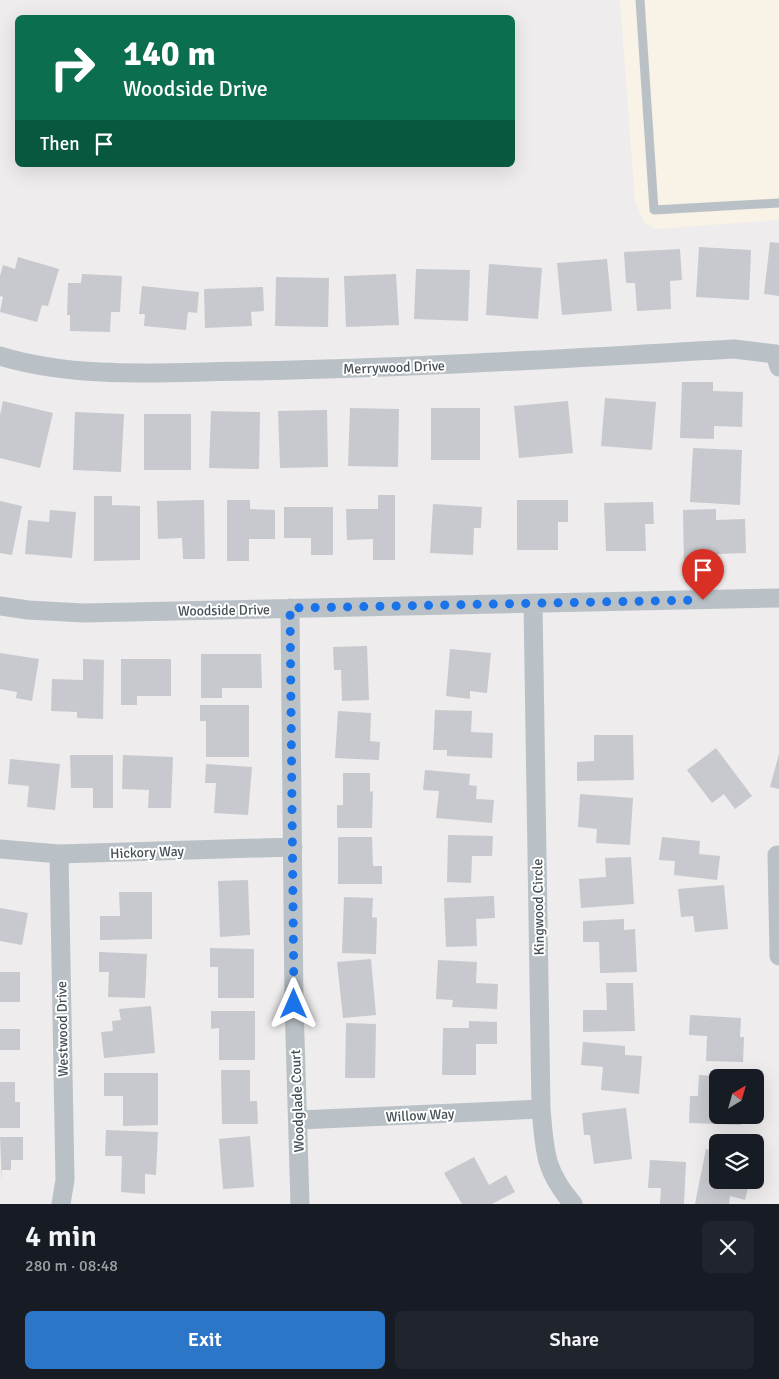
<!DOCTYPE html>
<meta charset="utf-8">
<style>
body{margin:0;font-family:Signika,sans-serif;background:#20242c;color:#f1f3f6;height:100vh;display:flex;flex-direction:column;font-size:19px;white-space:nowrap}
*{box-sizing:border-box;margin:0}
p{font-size:16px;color:#9ea1a6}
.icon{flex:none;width:28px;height:28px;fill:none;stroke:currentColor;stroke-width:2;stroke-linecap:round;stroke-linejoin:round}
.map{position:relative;height:1204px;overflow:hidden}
.details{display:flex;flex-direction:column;background:#171b24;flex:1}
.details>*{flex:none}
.hud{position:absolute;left:15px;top:15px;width:500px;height:152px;border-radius:8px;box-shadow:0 5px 20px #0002;background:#0b6e4f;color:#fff;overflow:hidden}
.needle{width:32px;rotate:37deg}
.tools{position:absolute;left:709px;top:1069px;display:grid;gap:10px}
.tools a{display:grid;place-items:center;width:55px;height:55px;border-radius:8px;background:#171b24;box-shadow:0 5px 20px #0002;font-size:25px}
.pin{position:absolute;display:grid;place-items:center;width:42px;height:42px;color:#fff;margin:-51px -21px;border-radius:50% 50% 50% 0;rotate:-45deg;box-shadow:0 0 5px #0007}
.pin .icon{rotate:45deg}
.me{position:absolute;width:55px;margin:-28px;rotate:0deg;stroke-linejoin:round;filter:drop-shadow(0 0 4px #0008)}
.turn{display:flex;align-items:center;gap:18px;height:105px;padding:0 25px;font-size:22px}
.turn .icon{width:65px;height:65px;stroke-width:2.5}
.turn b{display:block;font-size:35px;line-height:42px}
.then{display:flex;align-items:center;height:48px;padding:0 25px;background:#0003;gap:10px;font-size:19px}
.round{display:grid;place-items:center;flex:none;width:52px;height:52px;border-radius:8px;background:#20242c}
.overview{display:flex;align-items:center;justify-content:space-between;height:85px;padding:0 25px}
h1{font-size:30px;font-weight:600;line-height:38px}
.primary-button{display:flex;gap:10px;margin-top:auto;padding:10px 25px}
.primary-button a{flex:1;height:58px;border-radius:8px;background:#2c76c8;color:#fff;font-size:20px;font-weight:600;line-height:58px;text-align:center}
.primary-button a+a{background:#20242c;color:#f1f3f6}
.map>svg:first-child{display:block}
.commercial{fill:#f9f2e6}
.building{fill:#c7c9ce}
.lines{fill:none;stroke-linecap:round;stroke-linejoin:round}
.service{stroke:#b9c1c7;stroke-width:9}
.minor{stroke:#b9c1c7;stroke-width:19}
.route{stroke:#1a73e8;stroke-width:9;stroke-dasharray:0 16.2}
.labels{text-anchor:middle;stroke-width:4;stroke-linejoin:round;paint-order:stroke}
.street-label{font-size:14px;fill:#465057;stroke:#fff}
</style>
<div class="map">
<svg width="779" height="1204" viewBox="0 0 779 1204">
<rect width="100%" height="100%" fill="#eeecec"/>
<path class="commercial" d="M620,0H779V220L655,229L644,222L635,201Z"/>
<path class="building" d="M770,242L779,243V296L764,294Z
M699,247L751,250L749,300L696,297Z
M680,249L682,280L670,281L671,309L637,311L635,283H626L624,252Z
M18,257L59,269L48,306L42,305L37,322L0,312L3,297L0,296V276L3,265L15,269Z
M607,259L612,311L562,315L557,263Z
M489,264L542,268L538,319L486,315Z
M416,269L470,270L468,321L414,319Z
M82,274L122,276L120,312H111L110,332L70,331V315H67L68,283H81Z
M396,274L399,325L346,327L344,276Z
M276,277L329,278L328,327L275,326Z
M142,286L199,292L197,313L188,312L186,330L144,326L145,314H139Z
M263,287L264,311L251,312L252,326L205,328L204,289Z
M682,382H713V391L743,392L742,427L714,426V439L680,438Z
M605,398L656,402L652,450L601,446Z
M3,401L53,413L40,468L0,458V415Z
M568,401L573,453L519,458L514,406Z
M350,408L399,409L398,467L348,466Z
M431,408H480V460H431Z
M327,410L328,467L280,468L278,411Z
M211,411L260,412L259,469L209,468Z
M75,412L124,414L121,472L73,470Z
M144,414H191V470H144Z
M693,448L742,450L740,505L690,502Z
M378,495H395V560H373V539L347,540L346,509H378Z
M94,496H112V505L140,506V560L94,561Z
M204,500L205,559H183L182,538L158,539L157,501Z
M227,500H250V509L275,510V539H249V561H227Z
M517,500H568V522H558V550H517Z
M0,501L22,506L12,555L0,553Z
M653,502L654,524H645L646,551H606L604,503Z
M433,504L482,507L481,528H474L473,555L430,553Z
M284,507H333V555H311V538H284Z
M716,509V520L745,519L746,553L717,554V566L684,567L683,510Z
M50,510L76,512L72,558L25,554L28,520L49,522Z
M367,646L369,700L342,701L341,670H334L333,647Z
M450,649L491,653L487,693L470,691V699L446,696Z
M0,653L39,659L32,701L16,698L17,692L0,689Z
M201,654H261L262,688H222V698H201Z
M83,659L104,660L103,719L77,718V712L51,711L52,679L83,680Z
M121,659H171V696H137V705H121Z
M200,705H249V757H206V721H200Z
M435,710L472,711L471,732L493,733L492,758L447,756V750H433Z
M338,711L371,713L370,741L380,742L379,760L335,758Z
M594,735H633L634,780L577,781V762L594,761Z
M716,748L752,796L735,809L724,794L712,803L687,770Z
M779,754V789L770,787Z
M70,755H113V808H93V788H71Z
M123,755L173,757L171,808H148L149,790L122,789Z
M10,759L60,764L55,810L27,807L29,786L8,784Z
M206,764L252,767L248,815L214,813L216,783H205Z
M425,770L470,774L469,785L477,786L476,799L494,800L492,823L436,818L439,791L423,790Z
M343,773H370V792L373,791L372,828H337V805H343Z
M580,794L633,798L630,845L596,843L597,829L578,827Z
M448,835L493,836L492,856H472L471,883L447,882Z
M338,837H372L373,866H382V884H338Z
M662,837L700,841L699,854L720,856L717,880L674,875L675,861L659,860Z
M631,857L634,904L581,908L579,879L606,877L605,858Z
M248,880L250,935L220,937L218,881Z
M724,885L728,929L695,932L693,916L681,917L678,889Z
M119,892H152V939L100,940V916H120Z
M494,896L495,918L476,919L477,946L446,947L444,898Z
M344,897L373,898L372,917L377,918L376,954L342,953Z
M0,908L28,913L22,945L0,941Z
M624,919V930L635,929L637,972L600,973L599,942H583V921Z
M210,948L254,949V998H218V967H210Z
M99,952L147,954L145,998L108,997L109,972H99Z
M371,959L376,1015L343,1018L337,962Z
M438,960L477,962L476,983L498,984L497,1009L452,1007L453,1000L436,999Z
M0,972H20V1002H0Z
M606,983H633L635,1031L583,1032V1010H607Z
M151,1006L155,1053L104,1058L101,1032L113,1031L112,1021L121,1020L119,1009Z
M211,1011H255V1060H219V1028L211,1029Z
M690,1015L741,1018L740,1037H744L743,1062L706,1061L707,1036L689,1035Z
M469,1021L497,1022V1044H476V1075H442L443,1028H469Z
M346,1023L376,1024L375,1078H345Z
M0,1029H20V1050H0Z
M583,1042L625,1046V1055L642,1056L639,1094L601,1090L603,1067L581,1065Z
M221,1070H250V1101H257L258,1124H222Z
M104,1073H158V1125L123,1126V1096H104Z
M699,1075L718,1076V1115H742L741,1125L689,1123L690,1096H698Z
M0,1082H15V1102H20V1128H0Z
M626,1108L632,1159L594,1164L590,1135H584L582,1113Z
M106,1130L158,1132L156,1175L145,1174V1194L121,1192L122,1156H105Z
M250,1136L254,1187L223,1189L219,1139Z
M0,1137H23V1160H11V1170H2V1183Z
M706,1149L718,1152V1180H750L745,1200L730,1196L729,1204H695Z
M474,1157L489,1185L506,1175L515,1192L492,1204H462L444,1173Z
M650,1160L686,1162L684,1204H660L661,1188H648Z"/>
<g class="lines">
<path class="service" d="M640,0L654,210L779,203"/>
<path class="minor" d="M0,356C80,380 166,372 248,371C410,368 572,358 734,349L775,354L779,367
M533,603L541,1109C545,1152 544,1170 573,1204
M0,606L28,610L84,613L779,598
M290,608L294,1004L300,1204
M0,849L59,854L293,847
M59,854L65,1180L61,1204
M777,855L779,956
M299,1120L541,1109"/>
</g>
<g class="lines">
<path class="route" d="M294,1004L290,608L703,600"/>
</g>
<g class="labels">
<g class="street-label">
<text transform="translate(394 367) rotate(-2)" y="5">Merrywood Drive</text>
<text transform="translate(224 610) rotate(-1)" y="5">Woodside Drive</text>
<text transform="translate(147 852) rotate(-2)" y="5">Hickory Way</text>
<text transform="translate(538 907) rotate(-91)" y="5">Kingwood Circle</text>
<text transform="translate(62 1029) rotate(-91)" y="5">Westwood Drive</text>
<text transform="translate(297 1101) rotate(-92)" y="5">Woodglade Court</text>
<text transform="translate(420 1115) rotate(-3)" y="5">Willow Way</text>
</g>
</g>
</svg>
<div class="tools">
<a><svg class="needle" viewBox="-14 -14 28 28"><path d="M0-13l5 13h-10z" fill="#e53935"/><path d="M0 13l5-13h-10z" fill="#9ea1a6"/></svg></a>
<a><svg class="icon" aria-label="layers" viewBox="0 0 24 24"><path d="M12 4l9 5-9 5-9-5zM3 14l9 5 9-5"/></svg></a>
</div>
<div class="pin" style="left:703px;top:600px;background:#d93025"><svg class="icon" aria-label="arrive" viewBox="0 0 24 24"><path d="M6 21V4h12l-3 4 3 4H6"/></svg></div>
<svg class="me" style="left:294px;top:1004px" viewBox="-20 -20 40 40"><path d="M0-17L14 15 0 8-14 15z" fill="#1a73e8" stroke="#fff" stroke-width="4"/></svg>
<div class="hud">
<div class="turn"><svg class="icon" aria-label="right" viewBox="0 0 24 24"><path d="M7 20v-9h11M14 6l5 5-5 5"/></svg><div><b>140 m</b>Woodside Drive</div></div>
<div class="then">Then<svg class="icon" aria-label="arrive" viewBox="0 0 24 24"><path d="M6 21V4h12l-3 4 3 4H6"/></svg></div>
</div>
</div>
<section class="details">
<div class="overview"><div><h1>4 min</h1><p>280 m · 08:48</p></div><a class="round"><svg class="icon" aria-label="close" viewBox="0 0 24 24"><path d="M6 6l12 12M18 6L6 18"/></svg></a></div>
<div class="primary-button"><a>Exit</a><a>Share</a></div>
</section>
